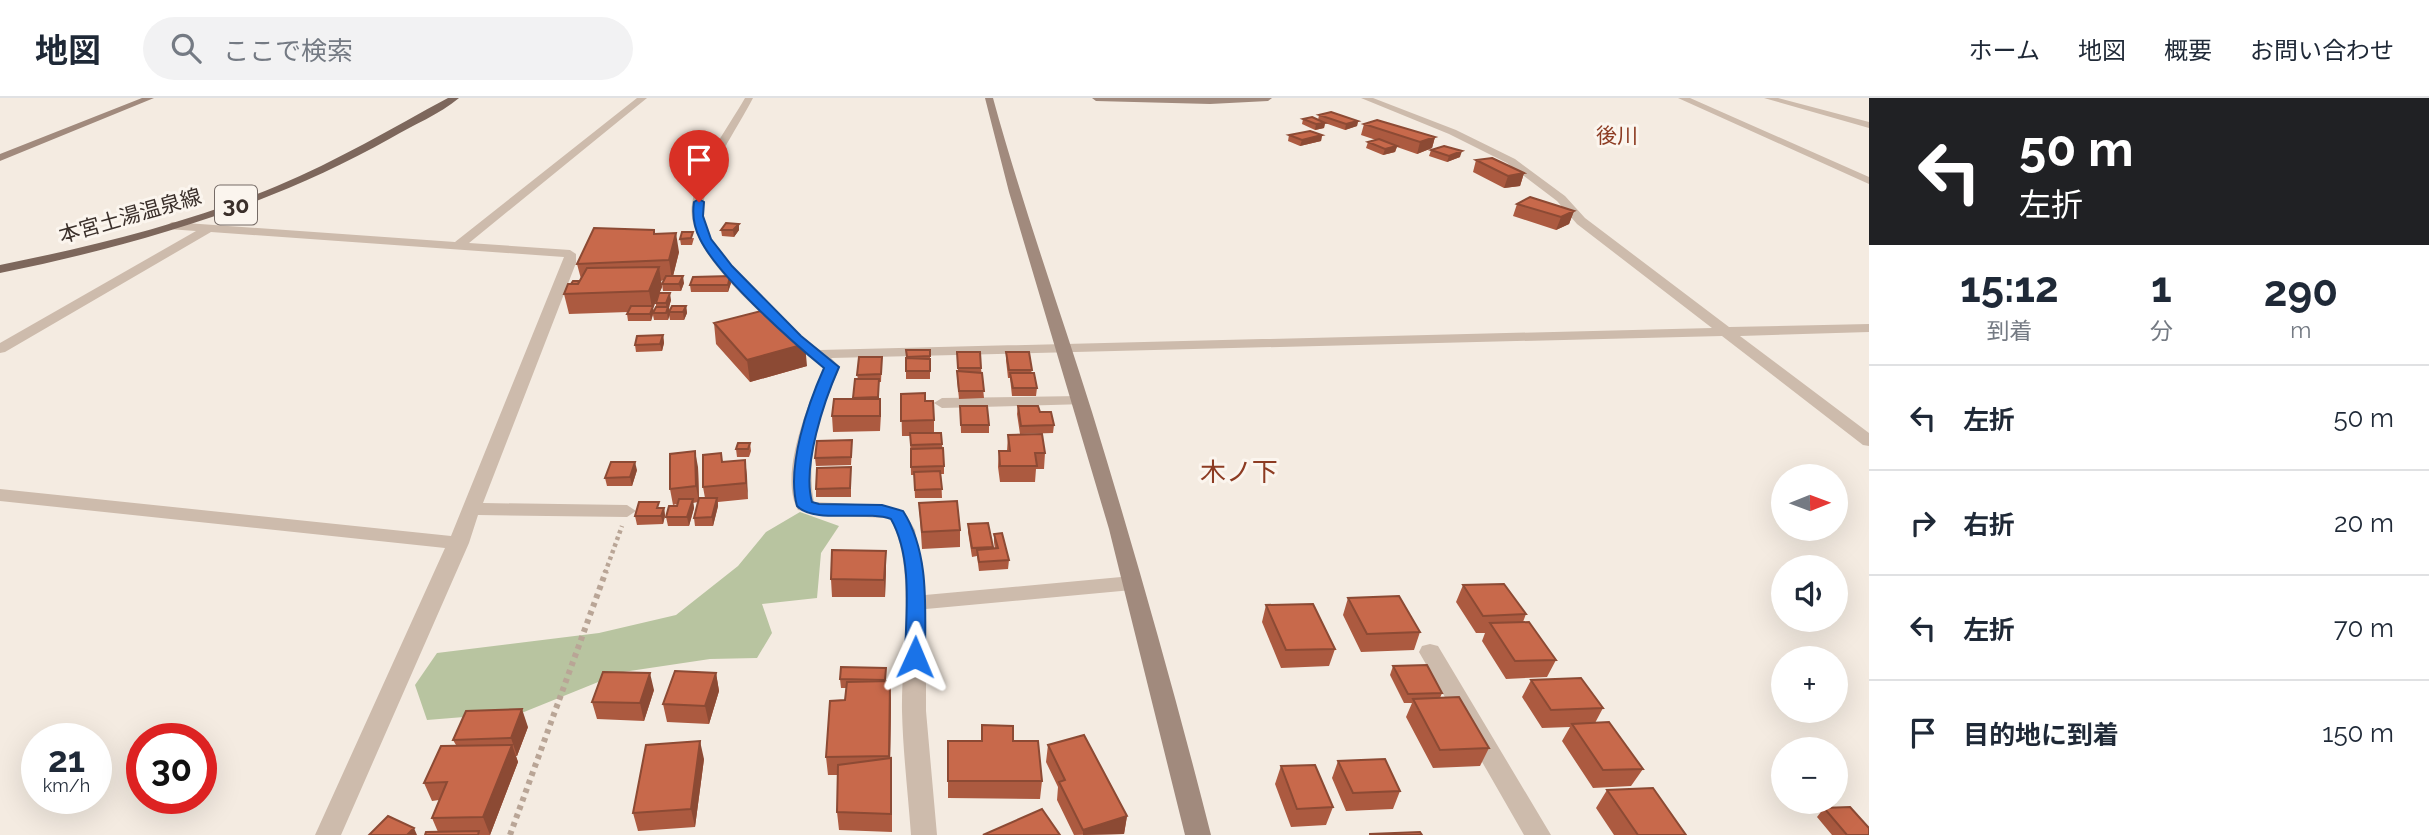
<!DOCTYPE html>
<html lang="ja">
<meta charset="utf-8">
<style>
body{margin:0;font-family:Raleway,"Noto Sans JP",sans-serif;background:#f2f2f3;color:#1f2937;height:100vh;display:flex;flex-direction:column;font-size:26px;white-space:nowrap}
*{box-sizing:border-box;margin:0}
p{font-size:23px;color:#747a83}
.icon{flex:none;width:38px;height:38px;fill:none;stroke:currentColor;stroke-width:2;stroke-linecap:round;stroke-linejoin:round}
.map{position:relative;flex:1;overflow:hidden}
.sheet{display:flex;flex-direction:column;background:#fff;width:560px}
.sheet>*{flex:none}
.hud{background:#202124;color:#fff;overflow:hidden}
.needle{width:46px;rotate:89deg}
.buttons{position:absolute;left:1771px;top:366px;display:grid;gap:14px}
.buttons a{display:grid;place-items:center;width:77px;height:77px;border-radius:50%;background:#fff;box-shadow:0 7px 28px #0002;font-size:35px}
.speed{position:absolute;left:21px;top:625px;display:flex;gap:14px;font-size:35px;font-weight:700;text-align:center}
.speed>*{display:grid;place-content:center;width:91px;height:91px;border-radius:50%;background:#fff;box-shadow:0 7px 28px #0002;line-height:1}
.speed small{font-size:18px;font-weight:400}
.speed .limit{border:10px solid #d22;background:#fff;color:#111}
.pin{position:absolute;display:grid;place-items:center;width:60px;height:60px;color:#fff;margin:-72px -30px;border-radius:50% 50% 50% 0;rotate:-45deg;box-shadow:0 0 7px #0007}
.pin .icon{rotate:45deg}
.me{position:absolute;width:77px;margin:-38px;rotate:1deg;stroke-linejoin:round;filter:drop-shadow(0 0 5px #0008)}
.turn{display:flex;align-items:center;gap:24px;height:147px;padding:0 35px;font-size:32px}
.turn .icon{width:91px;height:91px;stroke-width:2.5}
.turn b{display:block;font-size:49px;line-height:60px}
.eta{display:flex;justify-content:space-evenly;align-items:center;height:119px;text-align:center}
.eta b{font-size:42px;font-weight:700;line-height:49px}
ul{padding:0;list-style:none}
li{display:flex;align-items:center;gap:21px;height:105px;padding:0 35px;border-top:2px solid #e0e1e3}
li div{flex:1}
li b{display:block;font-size:26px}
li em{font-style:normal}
header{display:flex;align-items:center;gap:42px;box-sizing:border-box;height:98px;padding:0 35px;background:#fff;border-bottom:2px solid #e0e1e3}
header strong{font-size:33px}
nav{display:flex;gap:38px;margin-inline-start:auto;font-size:24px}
.search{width:490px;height:63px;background:#f2f2f3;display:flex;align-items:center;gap:18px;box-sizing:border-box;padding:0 24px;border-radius:38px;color:#747a83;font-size:26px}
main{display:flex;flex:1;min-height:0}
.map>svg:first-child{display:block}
.green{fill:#b8c4a0}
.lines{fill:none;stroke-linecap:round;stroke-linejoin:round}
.path-far1{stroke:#b9a596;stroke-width:4.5;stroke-dasharray:3.5 3.5;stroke-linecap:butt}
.path{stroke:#b9a596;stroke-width:6;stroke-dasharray:4.5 4.5;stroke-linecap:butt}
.street{fill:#cdbbac;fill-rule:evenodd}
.secondary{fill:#a18a7d;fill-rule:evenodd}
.primary{fill:#7d675c;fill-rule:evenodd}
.wall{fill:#ac5a40}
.shaded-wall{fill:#8c4a34}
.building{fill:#c8694b;stroke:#8c4a34;stroke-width:2}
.route{fill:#1a73e8;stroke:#114b97;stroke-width:2}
.labels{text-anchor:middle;stroke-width:6;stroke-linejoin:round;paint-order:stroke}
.far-neighbourhood-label{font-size:21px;fill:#8c3b22;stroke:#fbf5ee}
.far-street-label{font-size:21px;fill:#3b302b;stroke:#fbf5ee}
.shield{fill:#fbf5ee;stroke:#756b66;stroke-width:2}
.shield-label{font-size:23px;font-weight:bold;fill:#3b302b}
.neighbourhood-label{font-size:26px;fill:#8c3b22;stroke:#fbf5ee}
</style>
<header>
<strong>地図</strong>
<div class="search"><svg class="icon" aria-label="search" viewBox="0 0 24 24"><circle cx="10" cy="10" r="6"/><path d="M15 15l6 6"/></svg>ここで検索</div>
<nav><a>ホーム</a><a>地図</a><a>概要</a><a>お問い合わせ</a></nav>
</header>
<main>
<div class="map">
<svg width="1869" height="737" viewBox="0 0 1869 737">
<rect width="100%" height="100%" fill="#f4ebe1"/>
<path class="green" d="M800,414L839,428L821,455L817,500L762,506L772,535L757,560L710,561L623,574L524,614L427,622L415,587L437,555L599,535L676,517L738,468L766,434Z"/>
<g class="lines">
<path class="path-far1" d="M605,475L622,428"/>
<path class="path" d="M510,737L606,473"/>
<path class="street" d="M637,0H647L469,145L570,152L576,156V165L483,405L627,407L636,413L627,419L478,417L469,445L341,737H315L445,450L0,403V391L451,438L564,159L211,134L5,254L0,255V245L196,133L168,131L166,128L172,124L455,144Z
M745,0H753C736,33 708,70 703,108C698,153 785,227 820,252L1712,230L1577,126L1557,103L1507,65L1449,36L1361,0H1373L1456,32L1515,61L1565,98L1585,120L1729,229L1869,226V234L1740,238L1869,335V348L1863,347L1722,238L831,260L840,269C821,312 805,357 814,404L875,407L904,413L915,432L925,497L1132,478L1139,480L1142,485L1139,490L1132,492L926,511V613L937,737H911C908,696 903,654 902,613C901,559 917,467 890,421L885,420L828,417L798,412C778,378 809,303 824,270C788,238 683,159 692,106C698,69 726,33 745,0Z
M1678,0H1690L1869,79V86Z
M1764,0H1778L1869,24V30Z
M1080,298L1088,303L1086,306L942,310L934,305L942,300Z
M1430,546L1438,548L1551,737H1524L1419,554L1422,548Z"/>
<path class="secondary" d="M142,0H154L0,63V56Z
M985,0H993C1022,106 1059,209 1092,314C1135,454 1175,595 1211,737H1185L1109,431L1009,94Z
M1092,0H1272L1268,3L1210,6L1096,3Z"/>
<path class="primary" d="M448,0H459C440,16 413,27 391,40C268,109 137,147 0,175V167C94,148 188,125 277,88C337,63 392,30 448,0Z"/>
</g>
<path class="wall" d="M1319,17L1358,23L1357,28L1345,32L1325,25L1324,30L1315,32L1302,26L1303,21L1318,22Z
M1364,26L1435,39L1432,50L1417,56L1397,49L1395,54L1383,57L1366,50L1368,44L1376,42L1361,37Z
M1289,37H1322L1321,43L1300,48L1288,43Z
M1431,52L1460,59L1447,64L1429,58Z
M1476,62L1524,75L1520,88L1504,90L1473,74Z
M1517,106L1574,113L1569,126L1556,132L1513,118Z
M739,126V132L734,139L722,138L721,132Z
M654,132L655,136L679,154L673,178L684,185L681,193H663L662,186L664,182L661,183L662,189L653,210L654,213L656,209V205L671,202L669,209V214L686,208L687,215L684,222H670L669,217L668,222H654L653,217L651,223H628L627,216L628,214L569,216L564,196L579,183L581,181L577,166Z
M694,140L692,147H681L680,141Z
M731,185L728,194H691L690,187Z
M714,225L807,268L750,284L716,246Z
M663,237L664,245L662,253L636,254L635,247Z
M906,252H930V281H906Z
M957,254L981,270L984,300L959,301L957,281V273H958Z
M1006,254L1032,272L1031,275L1037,290L1036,298H1012L1010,280H1008L1006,262Z
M882,259L881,284H879V301L881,316L880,333L833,334L832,318L853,301L855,281H858L857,277Z
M901,296L925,303L934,322V335L942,346L944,368V376H941L942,400H915L914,377H911L910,338H902Z
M960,308L989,327V335H961Z
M1018,308L1040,314L1054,327L1053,335L1020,336L1017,316Z
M1008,337L1045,355L1044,371H1036L1035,384H1000L998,369L999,353H1007Z
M750,345L751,353L749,359H737L736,351Z
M852,350L851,367L816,368L815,360Z
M745,362L748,401L718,404V408L713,428H695L694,420L698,404L693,405L694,410L689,428H668L666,419L677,406L673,407L670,391L698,369L699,400H705L703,389L723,364Z
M637,372L632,388H607L605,380Z
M851,377V399H816V391Z
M919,405L960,432V449L922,451Z
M661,410H664L665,418L663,426L637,427L635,418Z
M968,426L993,449V451H995L994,444V436L1009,462L1008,471L979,473L977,458L972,459L968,434Z
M886,470L885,499H832L831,481Z
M1463,487L1526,516L1523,524L1556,562L1547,579L1506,581L1482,543L1485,535H1476L1456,504Z
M1348,500L1420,534L1414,552L1361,554L1343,517Z
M1266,507L1335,551L1329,568L1281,570L1262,524Z
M1393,568L1442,595L1440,600L1489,650L1480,668L1433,670L1406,619L1412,605H1404L1390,577Z
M886,570V583L891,601L890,661L892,678V734L839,732L837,714L838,677H828L826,659L845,602L846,590H841L840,581Z
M716,575L719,593L709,626L667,624L663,606Z
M1531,582L1603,610L1595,625L1643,671L1631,688L1593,690L1562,643L1570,629L1542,630L1522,599Z
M654,592L644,623L597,621L592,604Z
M528,629L517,658H516L518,664L490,737H425L438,734L432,720L439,702L432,703L424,685L456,647L453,642Z
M948,643H1013L1042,683L1040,701L948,700Z
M1048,647L1127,718L1124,736L1074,737L1057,702L1058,689L1046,664Z
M704,661L695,729L638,733L633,715Z
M1338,663L1400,693L1393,711L1346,713L1332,680Z
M1281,668L1333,709L1326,727L1291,729L1275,686Z
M1607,692L1686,737H1614L1596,710Z
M1824,710L1869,737H1832L1817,719Z"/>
<path class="shaded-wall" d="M1358,23L1357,28L1345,32L1346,26Z
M1325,25L1324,30L1315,32L1316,26Z
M1322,37L1321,43L1300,48L1302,42Z
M1435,39L1432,50L1417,56L1420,44Z
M1397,48L1395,54L1383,57L1385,51Z
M1462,53L1460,59L1447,64L1449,58Z
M1524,75L1520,88L1504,90L1508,78Z
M1574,113L1569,126L1556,132L1561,119Z
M739,126V132L734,139L733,132Z
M676,135L679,154L672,182L669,162Z
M659,169L662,189L653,210L654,215H653L651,223L650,216L652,210L649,193Z
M683,178L684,185L681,193L679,186Z
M730,178L731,185L728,194V187Z
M670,195L671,202L669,209L670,216L668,222L666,205Z
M686,208L687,215L684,222L683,214Z
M663,237L664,245L662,253L660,246Z
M805,246L807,268L750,284L747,262Z
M695,353L698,369L699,404L696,388Z
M745,362L747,378L748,401L746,385Z
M635,364L637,372L632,388L630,379Z
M717,400L718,408L713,428L712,419Z
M693,401L694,410L689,428L687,419Z
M664,410L665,418L663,426L661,418Z
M886,453V470L885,499L884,482Z
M650,575L654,592L644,623L640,605Z
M716,575L719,593L709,626L705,608Z
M890,583L891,601L890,676L889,658Z
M522,611L528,629L517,658L511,640Z
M700,643L704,661L695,729L691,711Z
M512,647L518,664L490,737L483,719Z
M1127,718L1124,736L1083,737V732Z
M414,730L417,737H407Z"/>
<path class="building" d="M1331,14L1358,23L1346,26L1319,17Z
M1312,19L1325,25L1316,26L1303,21Z
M1377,22L1435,39L1420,44L1364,26Z
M1310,33L1322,37L1302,42L1289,37Z
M1379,41L1397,48L1385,51L1368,44Z
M1444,48L1462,53L1449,58L1431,52Z
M1492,60L1524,75L1508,78L1476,62Z
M1530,99L1574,113L1561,119L1517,106Z
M726,125L739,126L733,132H721Z
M594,130L654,132V136L676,135L669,162L577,166Z
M682,134H693L691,140L680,141Z
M659,169L649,193L564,196L568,186H578L587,170Z
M666,178H683L679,186H662Z
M730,178L728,187H690L693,179Z
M573,183H579L578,186H571Z
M659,195H670L666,205H656Z
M631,208H653L650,216H627Z
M672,208H686L683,214H669Z
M656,209H668L666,215H653Z
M769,211L805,246L747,262L714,225Z
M663,237L660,246L635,247L637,238Z
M906,252H930V258L907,259Z
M957,254H980L981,270H958Z
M1006,254H1029L1032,272H1009Z
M859,259H882L881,276L857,277Z
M906,260L930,261V273H906Z
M957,273L982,275L984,293H959Z
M1010,275H1034L1037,290H1013Z
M855,281H879L878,299L853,300Z
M925,295V303H933L934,322L901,323V296Z
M834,301H880V318H832Z
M960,308H987L989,327H961Z
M1018,308H1038L1040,314H1051L1054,327L1021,328Z
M910,335H941L942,346L911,347Z
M1042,336L1045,355H1035L1037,368H1000L999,353H1010L1008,337Z
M852,342L851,359L815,360L817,343Z
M738,345H750L748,351H736Z
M943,350L944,368L911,369V351Z
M695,353L696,388L670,391V356Z
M721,355L722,364L745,362L746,385L703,389V357Z
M611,364H635L630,379L605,380Z
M851,369L850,390L816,391L817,370Z
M940,373L942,391L915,392L914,374Z
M699,400H717L712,419L694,420Z
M679,401H693L687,419H666L669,408H677Z
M957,403L960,432L922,434L919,405Z
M639,404H659L657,410H664L661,418H635Z
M988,425L993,449L972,450L968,426Z
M1002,435L1009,462L979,464L977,452L998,450L994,436Z
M832,452L886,453L884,482L831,481Z
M1504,486L1526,516L1483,518L1463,487Z
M1399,498L1420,534L1367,536L1348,500Z
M1313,506L1335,551L1286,552L1266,507Z
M1529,524L1556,562L1515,563L1490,525Z
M1427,567L1442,595L1408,596L1393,568Z
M841,569L886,570L885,582L840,581Z
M675,573L716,575L705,608L663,606Z
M603,574L650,575L640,605L592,604Z
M1581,580L1603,610L1551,612L1531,582Z
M890,583L889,658L826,659L830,603L845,602L847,584Z
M1459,599L1489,650L1440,652L1413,601Z
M522,611L511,640L453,642L466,613Z
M1609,624L1643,671L1603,672L1572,626Z
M982,627L1013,628V643H1038L1042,683H948V643H982Z
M1084,637L1127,718L1083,732L1059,684L1065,682L1048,647Z
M700,643L691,711L633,715L646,647Z
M512,647L483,719L432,720L447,684L424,685L441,648Z
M891,660V716L837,714L838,667Z
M1385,661L1400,693L1353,695L1338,663Z
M1315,667L1333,709L1297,711L1281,668Z
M1653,690L1686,737H1638L1607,692Z
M1850,709L1869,730V737H1847L1824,710Z
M1042,711L1060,737H983Z
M388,718L414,730L407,737H369Z
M479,733L478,737H425L426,734Z
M1420,734L1422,737H1370V736Z"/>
<path class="route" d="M699,101L704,104L703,118L711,141L732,168L801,238L839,269C824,303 802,368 812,404L819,406L882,407L903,413C930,455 925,511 925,559L922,564H908L905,559C906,515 913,460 891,421C866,412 814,426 797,408C786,369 808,306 824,270C791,243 718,178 700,141C694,129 692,117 694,104Z"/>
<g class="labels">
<g class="far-neighbourhood-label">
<text x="1617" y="45">後川</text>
</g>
<g class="far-street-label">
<text transform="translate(130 118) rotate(-16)" y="7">本宮土湯温泉線</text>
</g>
<rect class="shield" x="215" y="87.5" width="42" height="39" rx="5"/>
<g class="shield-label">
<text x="236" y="115">30</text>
</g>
<g class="neighbourhood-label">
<text x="1239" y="383">木ノ下</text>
</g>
</g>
</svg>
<div class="buttons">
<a><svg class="needle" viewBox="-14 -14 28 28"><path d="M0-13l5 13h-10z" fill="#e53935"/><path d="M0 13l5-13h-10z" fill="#747a83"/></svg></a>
<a><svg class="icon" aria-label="sound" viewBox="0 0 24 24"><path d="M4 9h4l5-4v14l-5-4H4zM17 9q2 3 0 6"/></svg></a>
<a>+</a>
<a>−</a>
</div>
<div class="speed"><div>21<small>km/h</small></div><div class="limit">30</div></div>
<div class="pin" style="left:699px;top:104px;background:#d93025"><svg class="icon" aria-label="arrive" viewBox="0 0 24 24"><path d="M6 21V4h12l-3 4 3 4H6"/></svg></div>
<svg class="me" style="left:915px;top:559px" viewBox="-20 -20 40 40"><path d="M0-17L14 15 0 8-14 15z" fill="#1a73e8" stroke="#fff" stroke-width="4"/></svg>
</div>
<section class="sheet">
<div class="hud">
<div class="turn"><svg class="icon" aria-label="left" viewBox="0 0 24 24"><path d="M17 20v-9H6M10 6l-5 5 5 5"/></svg><div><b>50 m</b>左折</div></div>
</div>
<div class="eta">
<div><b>15:12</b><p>到着</p></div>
<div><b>1</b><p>分</p></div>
<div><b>290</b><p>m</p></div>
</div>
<ul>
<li><svg class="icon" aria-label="left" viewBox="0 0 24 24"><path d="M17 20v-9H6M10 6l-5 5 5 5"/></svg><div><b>左折</b></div><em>50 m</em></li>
<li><svg class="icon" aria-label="right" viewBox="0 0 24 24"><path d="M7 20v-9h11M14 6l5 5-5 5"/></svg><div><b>右折</b></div><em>20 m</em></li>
<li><svg class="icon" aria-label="left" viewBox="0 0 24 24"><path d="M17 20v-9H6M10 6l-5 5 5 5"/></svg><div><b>左折</b></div><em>70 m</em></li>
<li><svg class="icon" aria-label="arrive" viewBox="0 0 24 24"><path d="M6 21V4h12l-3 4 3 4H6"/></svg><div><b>目的地に到着</b></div><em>150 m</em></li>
</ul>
</section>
</main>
